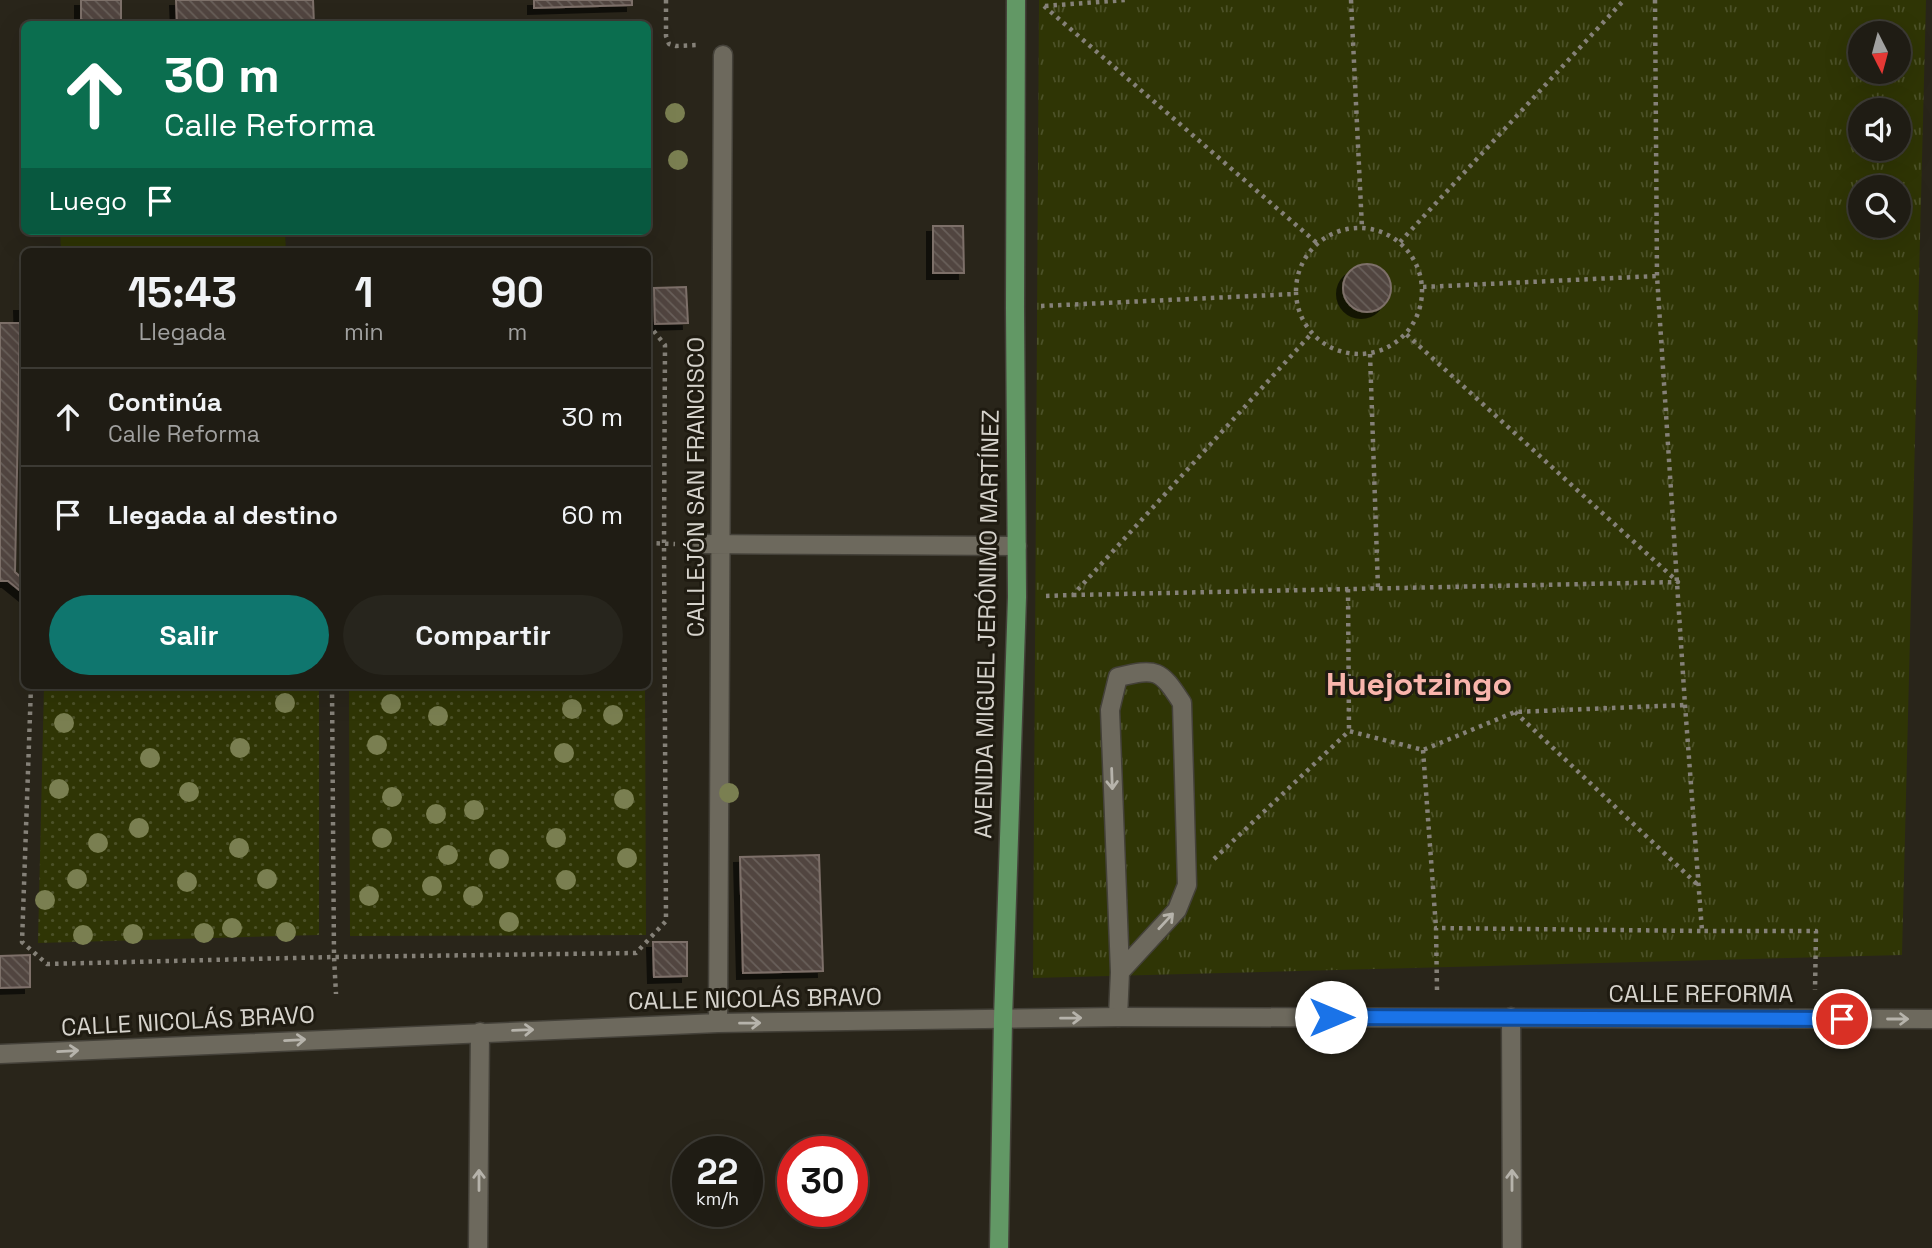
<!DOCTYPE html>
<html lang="es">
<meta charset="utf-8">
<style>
body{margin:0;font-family:"Space Grotesk",sans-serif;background:#27251d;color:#f1f3f6;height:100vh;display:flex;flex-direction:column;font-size:26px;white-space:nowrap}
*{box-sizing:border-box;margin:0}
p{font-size:23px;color:#a1a1a0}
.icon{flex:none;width:38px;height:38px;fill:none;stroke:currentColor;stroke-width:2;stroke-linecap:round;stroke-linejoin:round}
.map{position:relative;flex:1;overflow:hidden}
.details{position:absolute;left:21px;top:248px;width:630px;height:441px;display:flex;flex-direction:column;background:#1f1c14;border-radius:10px;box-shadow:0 7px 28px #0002,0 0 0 2px #3c3a34}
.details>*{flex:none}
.top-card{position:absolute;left:21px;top:21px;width:630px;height:214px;border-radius:10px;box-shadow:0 7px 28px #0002,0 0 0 2px #3c3a34;background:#0b6e4f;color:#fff;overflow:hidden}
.needle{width:46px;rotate:174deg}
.tools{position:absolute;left:1848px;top:21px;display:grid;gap:14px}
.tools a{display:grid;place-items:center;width:63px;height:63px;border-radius:50%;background:#1f1c14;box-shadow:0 7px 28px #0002,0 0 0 2px #3c3a34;font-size:35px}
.speed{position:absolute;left:672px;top:1136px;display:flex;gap:14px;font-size:35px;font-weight:700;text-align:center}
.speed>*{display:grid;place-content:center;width:91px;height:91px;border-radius:50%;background:#1f1c14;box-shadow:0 7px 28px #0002,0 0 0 2px #3c3a34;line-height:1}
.speed small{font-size:18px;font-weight:400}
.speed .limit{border:10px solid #d22;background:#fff;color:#111}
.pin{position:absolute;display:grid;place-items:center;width:60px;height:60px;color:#fff;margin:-30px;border:4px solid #fff;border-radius:50%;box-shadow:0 2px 7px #0007}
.me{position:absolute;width:77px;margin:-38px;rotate:90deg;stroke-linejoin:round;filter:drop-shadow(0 0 5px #0008)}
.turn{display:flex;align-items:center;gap:24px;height:147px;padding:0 28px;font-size:32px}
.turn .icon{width:91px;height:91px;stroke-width:2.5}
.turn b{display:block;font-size:49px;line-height:60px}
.then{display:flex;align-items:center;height:66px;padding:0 28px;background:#0003;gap:14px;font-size:26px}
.eta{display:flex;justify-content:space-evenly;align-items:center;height:119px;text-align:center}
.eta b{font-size:42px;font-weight:600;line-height:49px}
.primary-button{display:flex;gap:14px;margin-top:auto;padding:14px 28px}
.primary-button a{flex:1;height:80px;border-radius:42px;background:#0f766e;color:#fff;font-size:28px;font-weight:600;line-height:80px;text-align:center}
.primary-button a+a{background:#27251d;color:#f1f3f6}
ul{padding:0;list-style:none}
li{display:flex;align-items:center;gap:21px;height:98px;padding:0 28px;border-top:2px solid #3c3a34}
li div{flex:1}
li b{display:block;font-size:26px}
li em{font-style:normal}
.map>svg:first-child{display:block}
.grass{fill:url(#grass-dots)}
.park{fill:url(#park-tufts);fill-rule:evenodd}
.pitch{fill:#2f3505}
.building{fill:url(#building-back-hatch);stroke:#7d6f69;stroke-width:2;filter:url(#shadow)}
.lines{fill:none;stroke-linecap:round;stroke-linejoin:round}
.lane-casing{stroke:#444139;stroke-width:21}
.street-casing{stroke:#444139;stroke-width:21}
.primary-casing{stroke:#444139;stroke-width:21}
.path{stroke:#858178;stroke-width:4.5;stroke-dasharray:3.5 5;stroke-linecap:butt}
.lane{stroke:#6d695d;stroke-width:18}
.street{stroke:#6d695d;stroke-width:18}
.primary{stroke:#629865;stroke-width:18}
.tree{fill:#7a7f51}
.oneway{stroke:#b6b3ab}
.route-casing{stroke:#114b97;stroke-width:18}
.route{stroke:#1a73e8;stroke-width:12}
.labels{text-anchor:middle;stroke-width:6;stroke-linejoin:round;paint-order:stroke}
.street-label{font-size:24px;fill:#d6d3cc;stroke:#1f1b11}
.district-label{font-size:32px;font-weight:bold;fill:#f9b5ac;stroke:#1f1b11}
</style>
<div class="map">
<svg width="1932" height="1248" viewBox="0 0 1932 1248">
<defs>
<pattern id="grass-dots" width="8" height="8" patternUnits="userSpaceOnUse" patternTransform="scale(1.75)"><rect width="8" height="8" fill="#2f3505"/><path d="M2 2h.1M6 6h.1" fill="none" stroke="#4c5128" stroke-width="1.8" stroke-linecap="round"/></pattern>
<pattern id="park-tufts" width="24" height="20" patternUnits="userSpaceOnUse" patternTransform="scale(1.75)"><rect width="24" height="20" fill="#2f3505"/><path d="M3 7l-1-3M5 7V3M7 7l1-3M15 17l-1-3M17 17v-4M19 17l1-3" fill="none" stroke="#4c5128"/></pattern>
<pattern id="building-back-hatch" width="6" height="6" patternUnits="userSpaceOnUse" patternTransform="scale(1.75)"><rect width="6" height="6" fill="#514540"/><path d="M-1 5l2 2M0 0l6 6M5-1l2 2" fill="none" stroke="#695f5a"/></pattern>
<filter id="shadow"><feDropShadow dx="-6" dy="6" stdDeviation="0" flood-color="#0009"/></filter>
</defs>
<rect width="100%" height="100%" fill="#29251a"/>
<path class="grass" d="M44,686H319V935L38,943Z
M349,686H645L646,935L350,936Z"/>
<path class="park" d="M1039,0H1926L1902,955L1033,978ZM1860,33H1899V72H1860ZM1860,110H1899V149H1860ZM1860,187H1899V226H1860Z"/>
<path class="pitch" d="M60,231H285L286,252H61Z"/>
<path class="building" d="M81,0H121V24H81Z
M176,0H313L314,24H177Z
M534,0H632V5L534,8Z
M933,226H963L964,273H933Z
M1343 288a24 24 0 1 1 48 0a24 24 0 1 1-48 0Z
M686,287L688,323L655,324L654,288Z
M20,305H24V339H21Z
M0,323H20L15,572L24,580V594L8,581H0Z
M0,323H20L15,572L24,580V594L8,581H0Z
M819,855L823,971L743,973L740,857Z
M653,942H687V976L654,977Z
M30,955V987L0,988V956Z"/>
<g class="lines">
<defs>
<path id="lane" d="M1118,1017L1120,972L1110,710L1118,677C1157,668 1160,669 1182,703L1187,885L1177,910L1120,972"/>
<path id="street" d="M702,544L1017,546
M1511,1017L1512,1248
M718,1023L723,55
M0,1054L718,1023L1118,1017L1932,1019
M478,1248L480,1032"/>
<path id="primary" d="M999,1248L1003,1019L1017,597L1015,308L1016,0"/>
</defs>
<use href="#lane" class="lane-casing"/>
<use href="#street" class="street-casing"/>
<use href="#primary" class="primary-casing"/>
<path class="path" d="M666,0V36L669,44L676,46L697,45
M1351,0L1362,228
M1655,0L1657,276L1685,705L1702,931H1816L1815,990
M1044,6L1318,244
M1045,6L1125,0
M1296 291a63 63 0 1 1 126 0a63 63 0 1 1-126 0Z
M1400,242L1624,0
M1423,287L1657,276
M1041,306L1295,294
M1370,354L1378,588
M648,543L675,544
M1348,589L1349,731
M1073,595L1678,582L1406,334
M1046,596L1073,595L1312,333
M31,686L22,942L47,964L334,957L636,953L666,921L664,543L665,345L648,324
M332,686L334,957L336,994
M1515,712L1699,886
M1423,750L1436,928
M1214,859L1349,731L1423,750L1515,712L1685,705
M1437,990L1436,928L1702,931"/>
<use href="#lane" class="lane"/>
<use href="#street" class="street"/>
<use href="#primary" class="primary"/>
</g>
<g class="tree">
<circle cx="675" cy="113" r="10"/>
<circle cx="678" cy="160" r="10"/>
<circle cx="285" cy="703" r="10"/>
<circle cx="391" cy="704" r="10"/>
<circle cx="572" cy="709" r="10"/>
<circle cx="613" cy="715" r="10"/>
<circle cx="438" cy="716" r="10"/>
<circle cx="64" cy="723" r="10"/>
<circle cx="377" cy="745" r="10"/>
<circle cx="240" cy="748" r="10"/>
<circle cx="564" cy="753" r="10"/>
<circle cx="150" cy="758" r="10"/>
<circle cx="59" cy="789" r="10"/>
<circle cx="189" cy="792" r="10"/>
<circle cx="729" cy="793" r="10"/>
<circle cx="392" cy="797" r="10"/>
<circle cx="624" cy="799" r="10"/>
<circle cx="474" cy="810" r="10"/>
<circle cx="436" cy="814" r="10"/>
<circle cx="139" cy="828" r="10"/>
<circle cx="382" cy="838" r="10"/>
<circle cx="556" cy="838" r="10"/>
<circle cx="98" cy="843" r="10"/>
<circle cx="239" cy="848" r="10"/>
<circle cx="448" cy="855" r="10"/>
<circle cx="627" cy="858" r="10"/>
<circle cx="499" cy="859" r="10"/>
<circle cx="77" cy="879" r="10"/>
<circle cx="267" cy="879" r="10"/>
<circle cx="566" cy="880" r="10"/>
<circle cx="187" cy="882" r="10"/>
<circle cx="432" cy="886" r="10"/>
<circle cx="369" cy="896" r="10"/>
<circle cx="473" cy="896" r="10"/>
<circle cx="45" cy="900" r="10"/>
<circle cx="509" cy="922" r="10"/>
<circle cx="232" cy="928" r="10"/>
<circle cx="286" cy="932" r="10"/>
<circle cx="204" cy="933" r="10"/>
<circle cx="133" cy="934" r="10"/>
<circle cx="83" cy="935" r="10"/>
</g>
<defs><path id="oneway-shaft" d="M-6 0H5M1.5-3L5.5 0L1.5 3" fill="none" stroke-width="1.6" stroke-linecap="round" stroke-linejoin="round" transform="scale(1.75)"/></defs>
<g class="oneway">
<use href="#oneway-shaft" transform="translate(1112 779) rotate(88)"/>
<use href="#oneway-shaft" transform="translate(1166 921) rotate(-47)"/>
<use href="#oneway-shaft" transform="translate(1071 1018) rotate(-1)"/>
<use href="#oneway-shaft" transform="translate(1898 1019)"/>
<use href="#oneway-shaft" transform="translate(750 1023) rotate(-1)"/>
<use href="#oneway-shaft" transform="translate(523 1030) rotate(-2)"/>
<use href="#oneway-shaft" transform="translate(295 1040) rotate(-3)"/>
<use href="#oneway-shaft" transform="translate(68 1051) rotate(-3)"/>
<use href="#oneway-shaft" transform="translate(479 1180) rotate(-90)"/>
<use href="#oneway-shaft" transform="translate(1512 1180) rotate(-90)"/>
</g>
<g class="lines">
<defs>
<path id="route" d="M1331,1017L1842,1019"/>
</defs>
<use href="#route" class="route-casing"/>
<use href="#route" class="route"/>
</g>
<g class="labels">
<g class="street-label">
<text transform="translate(696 487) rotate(-90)" y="8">CALLEJÓN SAN FRANCISCO</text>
<text transform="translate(987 624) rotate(-89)" y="8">AVENIDA MIGUEL JERÓNIMO MARTÍNEZ</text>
<text x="1701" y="1002">CALLE REFORMA</text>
<text transform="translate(755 999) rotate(-1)" y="8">CALLE NICOLÁS BRAVO</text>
<text transform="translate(188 1021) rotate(-3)" y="8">CALLE NICOLÁS BRAVO</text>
</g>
<g class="district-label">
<text x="1419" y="695">Huejotzingo</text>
</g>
</g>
</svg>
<div class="tools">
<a><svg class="needle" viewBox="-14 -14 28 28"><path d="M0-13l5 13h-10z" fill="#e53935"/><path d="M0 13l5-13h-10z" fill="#a1a1a0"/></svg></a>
<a><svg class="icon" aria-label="sound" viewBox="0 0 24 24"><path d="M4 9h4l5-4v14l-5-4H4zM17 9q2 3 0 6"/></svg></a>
<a><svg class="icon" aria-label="search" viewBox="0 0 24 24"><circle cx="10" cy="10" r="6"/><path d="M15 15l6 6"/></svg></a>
</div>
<div class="speed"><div>22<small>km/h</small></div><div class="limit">30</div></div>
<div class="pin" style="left:1842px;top:1019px;background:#d93025"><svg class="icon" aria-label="arrive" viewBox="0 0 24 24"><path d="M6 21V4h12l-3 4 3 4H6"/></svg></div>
<svg class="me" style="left:1331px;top:1017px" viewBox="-20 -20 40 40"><circle r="19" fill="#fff"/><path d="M0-13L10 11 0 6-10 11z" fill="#1a73e8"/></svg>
<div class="top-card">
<div class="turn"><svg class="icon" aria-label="ahead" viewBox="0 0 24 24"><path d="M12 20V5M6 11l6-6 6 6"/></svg><div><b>30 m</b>Calle Reforma</div></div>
<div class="then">Luego<svg class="icon" aria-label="arrive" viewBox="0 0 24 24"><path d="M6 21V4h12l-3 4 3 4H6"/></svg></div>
</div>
<section class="details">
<div class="eta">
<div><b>15:43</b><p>Llegada</p></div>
<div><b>1</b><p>min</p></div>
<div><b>90</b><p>m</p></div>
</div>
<ul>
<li><svg class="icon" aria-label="ahead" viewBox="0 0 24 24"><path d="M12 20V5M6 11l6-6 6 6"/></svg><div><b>Continúa</b><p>Calle Reforma</p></div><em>30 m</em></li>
<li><svg class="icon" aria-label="arrive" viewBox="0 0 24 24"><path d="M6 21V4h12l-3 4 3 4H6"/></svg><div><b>Llegada al destino</b></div><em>60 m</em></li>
</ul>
<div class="primary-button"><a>Salir</a><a>Compartir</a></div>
</section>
</div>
